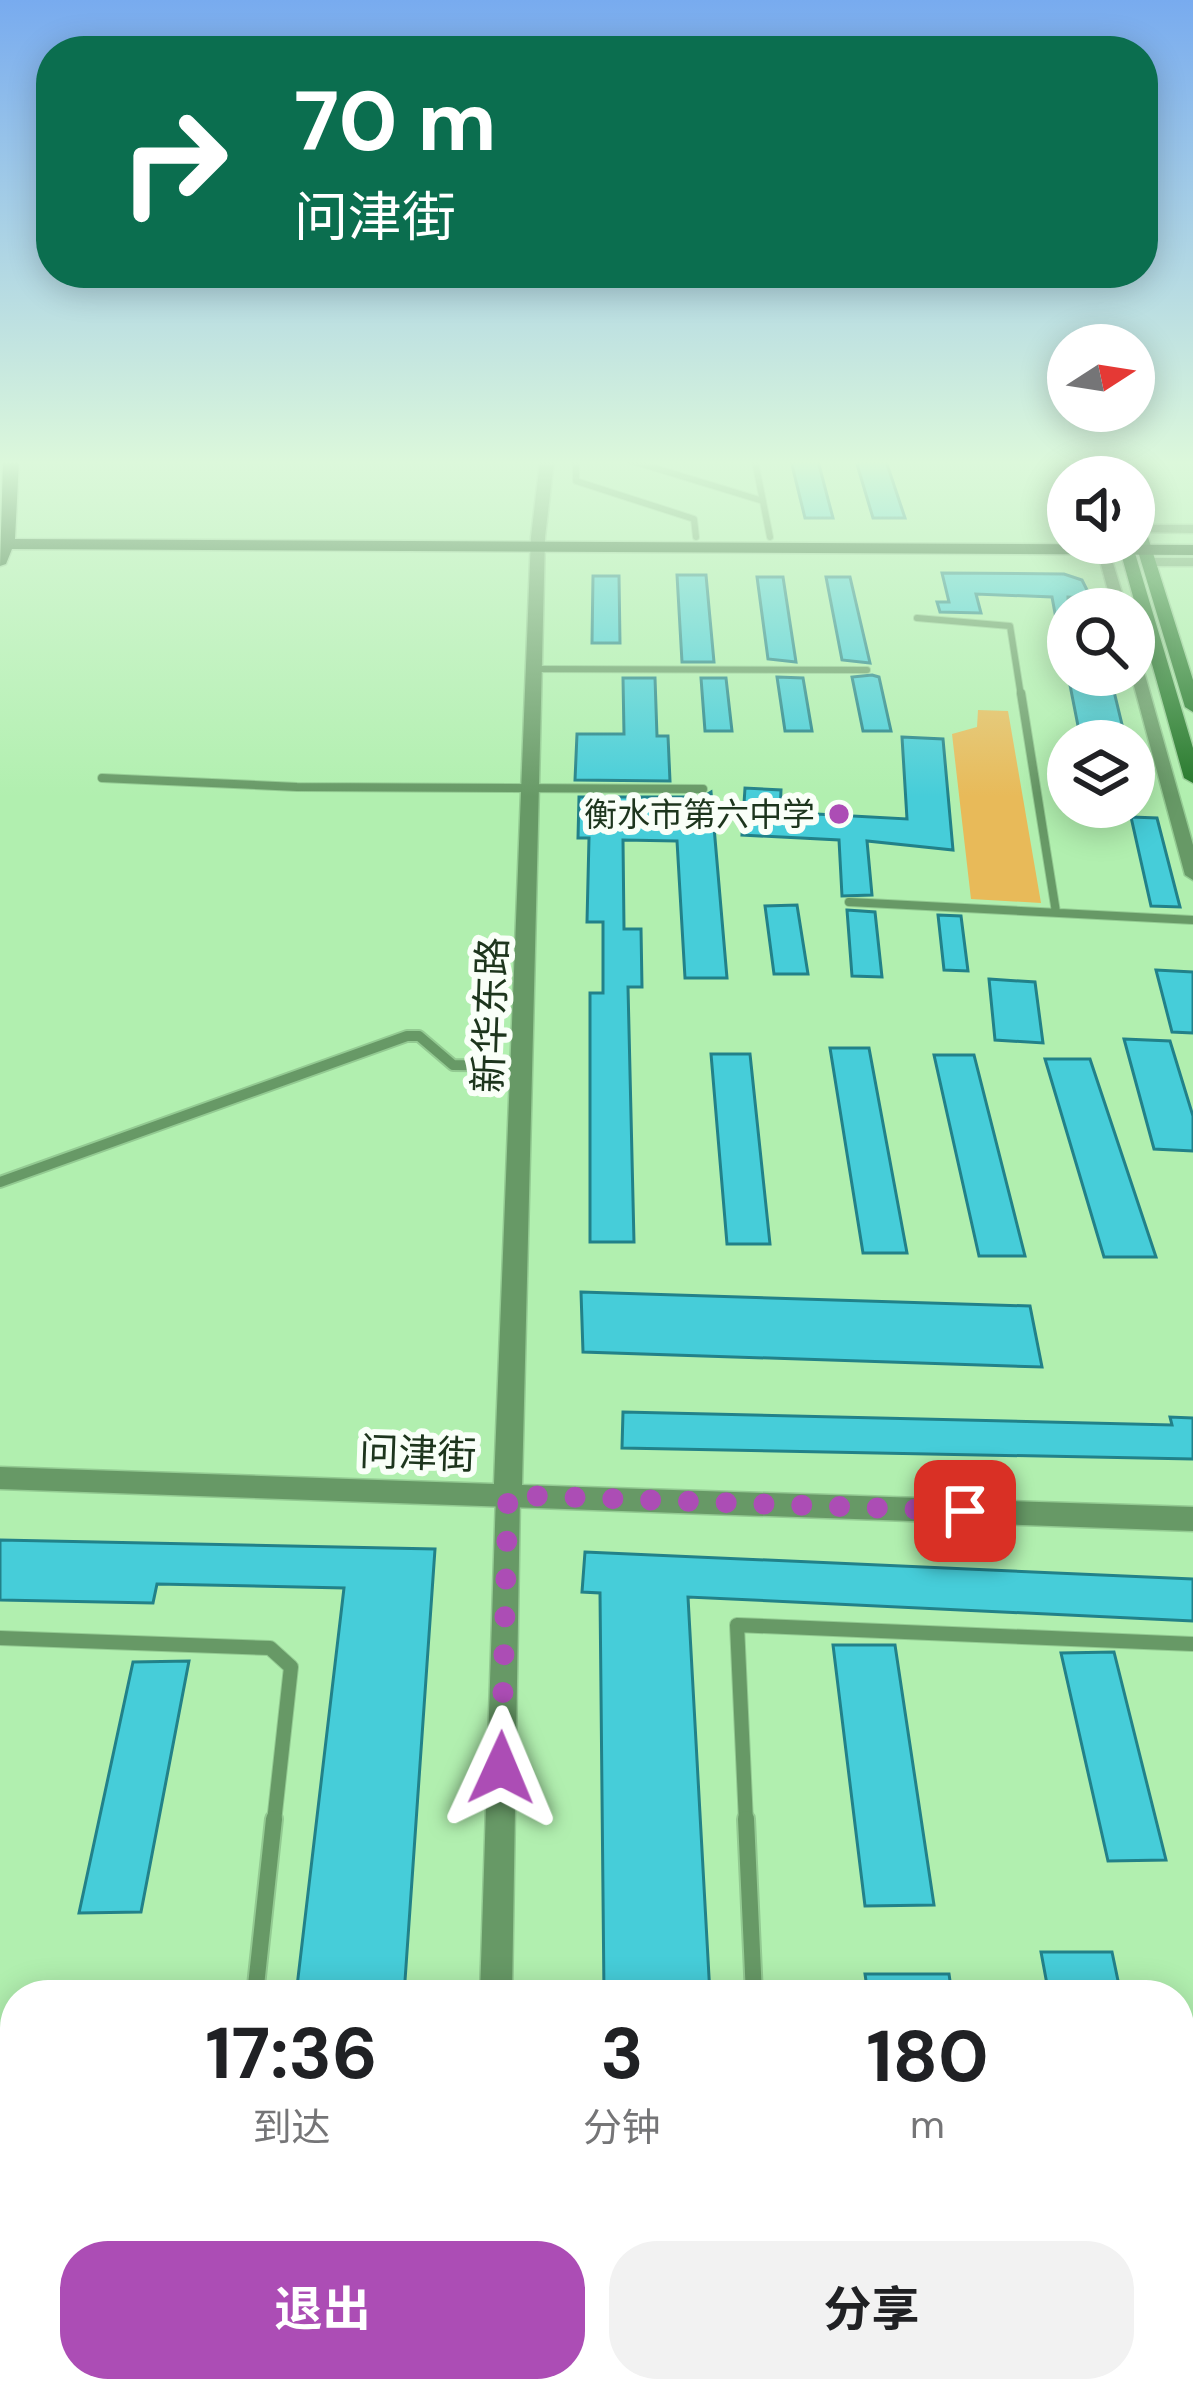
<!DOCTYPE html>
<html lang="zh">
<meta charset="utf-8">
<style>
body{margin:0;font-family:"DM Sans","Noto Sans SC",sans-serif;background:#f2f2f2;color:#202124;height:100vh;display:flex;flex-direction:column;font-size:45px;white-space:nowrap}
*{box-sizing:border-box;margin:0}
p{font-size:39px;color:#757577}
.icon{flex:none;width:66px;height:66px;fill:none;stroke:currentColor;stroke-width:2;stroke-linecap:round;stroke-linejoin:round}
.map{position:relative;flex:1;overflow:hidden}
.details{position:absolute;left:0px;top:1980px;width:1194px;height:423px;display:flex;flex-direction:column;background:#fff;border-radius:48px 48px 0 0;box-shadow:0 6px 30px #0003}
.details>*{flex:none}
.banner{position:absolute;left:36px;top:36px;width:1122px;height:252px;border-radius:48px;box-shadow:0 6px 30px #0003;background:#0b6e4f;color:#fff;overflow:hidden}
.needle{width:78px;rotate:78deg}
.buttons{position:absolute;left:1047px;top:324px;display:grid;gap:24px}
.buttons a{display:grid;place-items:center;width:108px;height:108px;border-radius:50%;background:#fff;box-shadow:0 6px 30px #0003;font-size:60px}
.pin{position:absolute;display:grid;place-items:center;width:102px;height:102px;color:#fff;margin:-51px;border-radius:24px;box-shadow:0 6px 18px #0006}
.me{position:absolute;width:132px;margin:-66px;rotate:1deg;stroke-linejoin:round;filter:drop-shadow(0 0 9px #0008)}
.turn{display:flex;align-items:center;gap:42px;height:252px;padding:0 60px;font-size:54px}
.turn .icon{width:156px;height:156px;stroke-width:2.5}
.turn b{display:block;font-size:84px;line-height:102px}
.eta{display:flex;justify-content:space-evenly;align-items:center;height:204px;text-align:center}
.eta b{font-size:72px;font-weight:700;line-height:84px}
.cta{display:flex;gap:24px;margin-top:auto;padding:24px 60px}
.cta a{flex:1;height:138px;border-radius:48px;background:#ac4db5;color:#fff;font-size:48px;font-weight:700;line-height:138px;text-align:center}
.cta a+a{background:#f2f2f2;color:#202124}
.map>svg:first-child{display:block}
.green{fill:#e8ba59}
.building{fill:#46cdd9;stroke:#228189;stroke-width:3}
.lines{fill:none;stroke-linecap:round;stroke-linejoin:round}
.service-far4-casing{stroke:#93ca92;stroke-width:8}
.service-far3-casing{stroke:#93ca92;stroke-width:10}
.service-far2-casing{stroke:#93ca92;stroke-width:14}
.service-far1-casing{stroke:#93ca92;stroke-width:16}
.service-casing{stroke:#93ca92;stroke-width:20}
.minor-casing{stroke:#93ca92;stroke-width:3}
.tertiary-casing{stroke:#93ca92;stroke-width:3}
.secondary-casing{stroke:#93ca92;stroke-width:3}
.primary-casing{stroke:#93ca92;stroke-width:3}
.service-far4{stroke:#679966;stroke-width:6}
.service-far3{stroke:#679966;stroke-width:8}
.service-far2{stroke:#679966;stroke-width:10}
.service-far1{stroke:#679966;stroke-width:14}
.service{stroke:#679966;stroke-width:16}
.minor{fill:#679966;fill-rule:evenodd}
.tertiary{fill:#679966;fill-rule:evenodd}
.secondary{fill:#237628;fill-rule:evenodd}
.primary{fill:#1d5620;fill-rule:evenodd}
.route{stroke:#ac4db5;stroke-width:21;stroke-dasharray:0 37.8}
.poi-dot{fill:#ac4db5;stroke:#f9fff8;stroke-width:4.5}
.labels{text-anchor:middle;stroke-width:12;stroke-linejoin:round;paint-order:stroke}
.far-poi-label{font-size:33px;fill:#1d351d;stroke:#f9fff8;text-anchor:end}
.street-label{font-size:39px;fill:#1d351d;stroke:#f9fff8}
</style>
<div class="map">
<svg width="1193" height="2402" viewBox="0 0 1193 2402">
<rect width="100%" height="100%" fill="#b1efaf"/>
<path class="green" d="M978,710L1008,711L1041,903L971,899L952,734L977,727Z"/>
<path class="building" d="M791,461H818L833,518H805Z
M856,461H886L905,518H873Z
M942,573L1064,574L1082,580L1091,598L1068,597V634L1059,635L1052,597L976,594L981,613L940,612L937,602H949Z
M677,575H706L714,662H682Z
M593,576H619L620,643H592Z
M757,577H783L796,662L768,659Z
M826,577H850L870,663L842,660Z
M872,675L879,677L891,731H863L852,677Z
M1068,675H1110L1126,741H1081Z
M777,677L803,678L812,731H785Z
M623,678H655L657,736H668L670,781L575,780L577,734H624Z
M701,678H726L732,731H705Z
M902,737L943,739L953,850L867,841L872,895L842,896L839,840L742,835L745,788L781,790L780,812L907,819Z
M711,792L727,978H685L677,841L623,840L624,929H641L642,987H628L634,1242H590V993H603V922H587L589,838H578L579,797H703Z
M1131,817L1157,818L1180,907L1151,906Z
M797,905L808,974H774L765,906Z
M847,910L875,912L882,977L852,976Z
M938,915L961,916L968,971L944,970Z
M1156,970L1193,972V1033L1172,1032Z
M989,979L1035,982L1043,1043L995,1040Z
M1124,1039L1170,1041L1193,1116V1151L1154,1149Z
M830,1048H869L907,1253H863Z
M711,1054H750L770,1244H727Z
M934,1055H974L1025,1256H979Z
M1045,1059H1090L1156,1257H1104Z
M581,1292L1030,1306L1042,1367L583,1352Z
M623,1412L1172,1425L1170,1417L1193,1418V1459L622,1448Z
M0,1540L435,1549L404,1995H296L344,1588L157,1584L153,1603L0,1600Z
M585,1552L1193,1579V1621L688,1597L710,1995H604L600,1593L582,1592Z
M833,1645H895L934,1905L865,1906Z
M1114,1652L1166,1860L1108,1861L1061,1653Z
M189,1661L141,1912L79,1913L133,1662Z
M1041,1952H1112L1121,1995H1049Z
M865,1974H949L952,1995H868Z"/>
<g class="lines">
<defs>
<path id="service-far4" d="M576,461V481L694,519L696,537
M632,461L763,501
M755,461L770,537
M917,618L1010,626L1021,696
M535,669L867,670"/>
<path id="service-far3" d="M1021,693L1056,912
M102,778L297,787L703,789
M849,902L1193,920"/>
<path id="service-far2" d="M0,1182L407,1036H419L453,1065L521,1066"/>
<path id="service-far1" d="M0,1638L270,1648L291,1667L274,1822
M746,1822L737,1625L1193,1644"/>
<path id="service" d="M746,1819L754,1995
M255,1995L274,1819
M0,2243H15
M781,2388L782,2402
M205,2402L207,2388"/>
<path id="minor" d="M1134,525H1193V533L1138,532L1134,531Z
M1103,546L1109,550L1127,609H1113L1097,550Z
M1193,558V566H1148L1142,562L1148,558Z
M1134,657L1141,661L1193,845V880L1185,875L1131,675H1134Z
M508,1485L517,1488L520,1495L512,1995H480L496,1495L499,1488Z
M469,2388H505L504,2402H468Z"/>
<path id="tertiary" d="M540,461H554L545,537L522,1485L1193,1507V1531L0,1489V1467L494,1484L531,537Z"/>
<path id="secondary" d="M1111,461H1125L1129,477H1115Z
M1134,511L1141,515L1193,680V712L1185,707L1134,538Z
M1118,543H1132L1193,748V783L1184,778Z"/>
<path id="primary" d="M3,461H19L15,539L1193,545V555L12,549L6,564L0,566Z"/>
</defs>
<use href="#service-far4" class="service-far4-casing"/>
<use href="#service-far3" class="service-far3-casing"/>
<use href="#service-far2" class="service-far2-casing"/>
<use href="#service-far1" class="service-far1-casing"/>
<use href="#service" class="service-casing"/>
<use href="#minor" class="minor-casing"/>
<use href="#tertiary" class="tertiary-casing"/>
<use href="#secondary" class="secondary-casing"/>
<use href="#primary" class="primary-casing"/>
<use href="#service-far4" class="service-far4"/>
<use href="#service-far3" class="service-far3"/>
<use href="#service-far2" class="service-far2"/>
<use href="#service-far1" class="service-far1"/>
<use href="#service" class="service"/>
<use href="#minor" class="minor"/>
<use href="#tertiary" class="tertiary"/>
<use href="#secondary" class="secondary"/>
<use href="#primary" class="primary"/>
</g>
<linearGradient id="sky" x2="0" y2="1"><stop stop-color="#78abef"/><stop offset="0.58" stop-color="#dcf8db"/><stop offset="1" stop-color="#dcf8db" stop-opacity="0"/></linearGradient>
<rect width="1193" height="797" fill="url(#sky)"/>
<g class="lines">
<path class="route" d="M501,1768L508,1495L965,1511"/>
</g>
<circle class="poi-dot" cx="839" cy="814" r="12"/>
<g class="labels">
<g class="far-poi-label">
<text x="815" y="826">衡水市第六中学</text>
</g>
<g class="street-label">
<text transform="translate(490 1015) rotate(-88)" y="14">新华东路</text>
<text transform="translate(418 1453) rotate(2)" y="14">问津街</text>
</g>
</g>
</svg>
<div class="buttons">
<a><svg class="needle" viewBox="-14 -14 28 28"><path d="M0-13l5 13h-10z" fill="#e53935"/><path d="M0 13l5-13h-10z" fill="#757577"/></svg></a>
<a><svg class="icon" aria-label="sound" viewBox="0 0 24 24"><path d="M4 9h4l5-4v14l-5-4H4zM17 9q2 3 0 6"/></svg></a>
<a><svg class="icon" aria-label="search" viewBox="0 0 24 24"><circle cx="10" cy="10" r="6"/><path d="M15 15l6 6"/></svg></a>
<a><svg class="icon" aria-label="layers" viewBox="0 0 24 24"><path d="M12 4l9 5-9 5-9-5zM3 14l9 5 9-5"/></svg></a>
</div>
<div class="pin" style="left:965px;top:1511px;background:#d93025"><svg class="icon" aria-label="arrive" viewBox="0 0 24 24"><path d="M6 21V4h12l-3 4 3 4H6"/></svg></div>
<svg class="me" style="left:501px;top:1768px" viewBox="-20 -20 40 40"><path d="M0-17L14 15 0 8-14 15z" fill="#ac4db5" stroke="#fff" stroke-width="4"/></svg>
<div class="banner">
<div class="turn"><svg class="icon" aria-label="right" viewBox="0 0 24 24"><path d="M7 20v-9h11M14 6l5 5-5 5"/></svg><div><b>70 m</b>问津街</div></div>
</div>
<section class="details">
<div class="eta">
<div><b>17:36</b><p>到达</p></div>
<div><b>3</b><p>分钟</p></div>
<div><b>180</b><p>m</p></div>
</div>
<div class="cta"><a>退出</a><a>分享</a></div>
</section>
</div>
